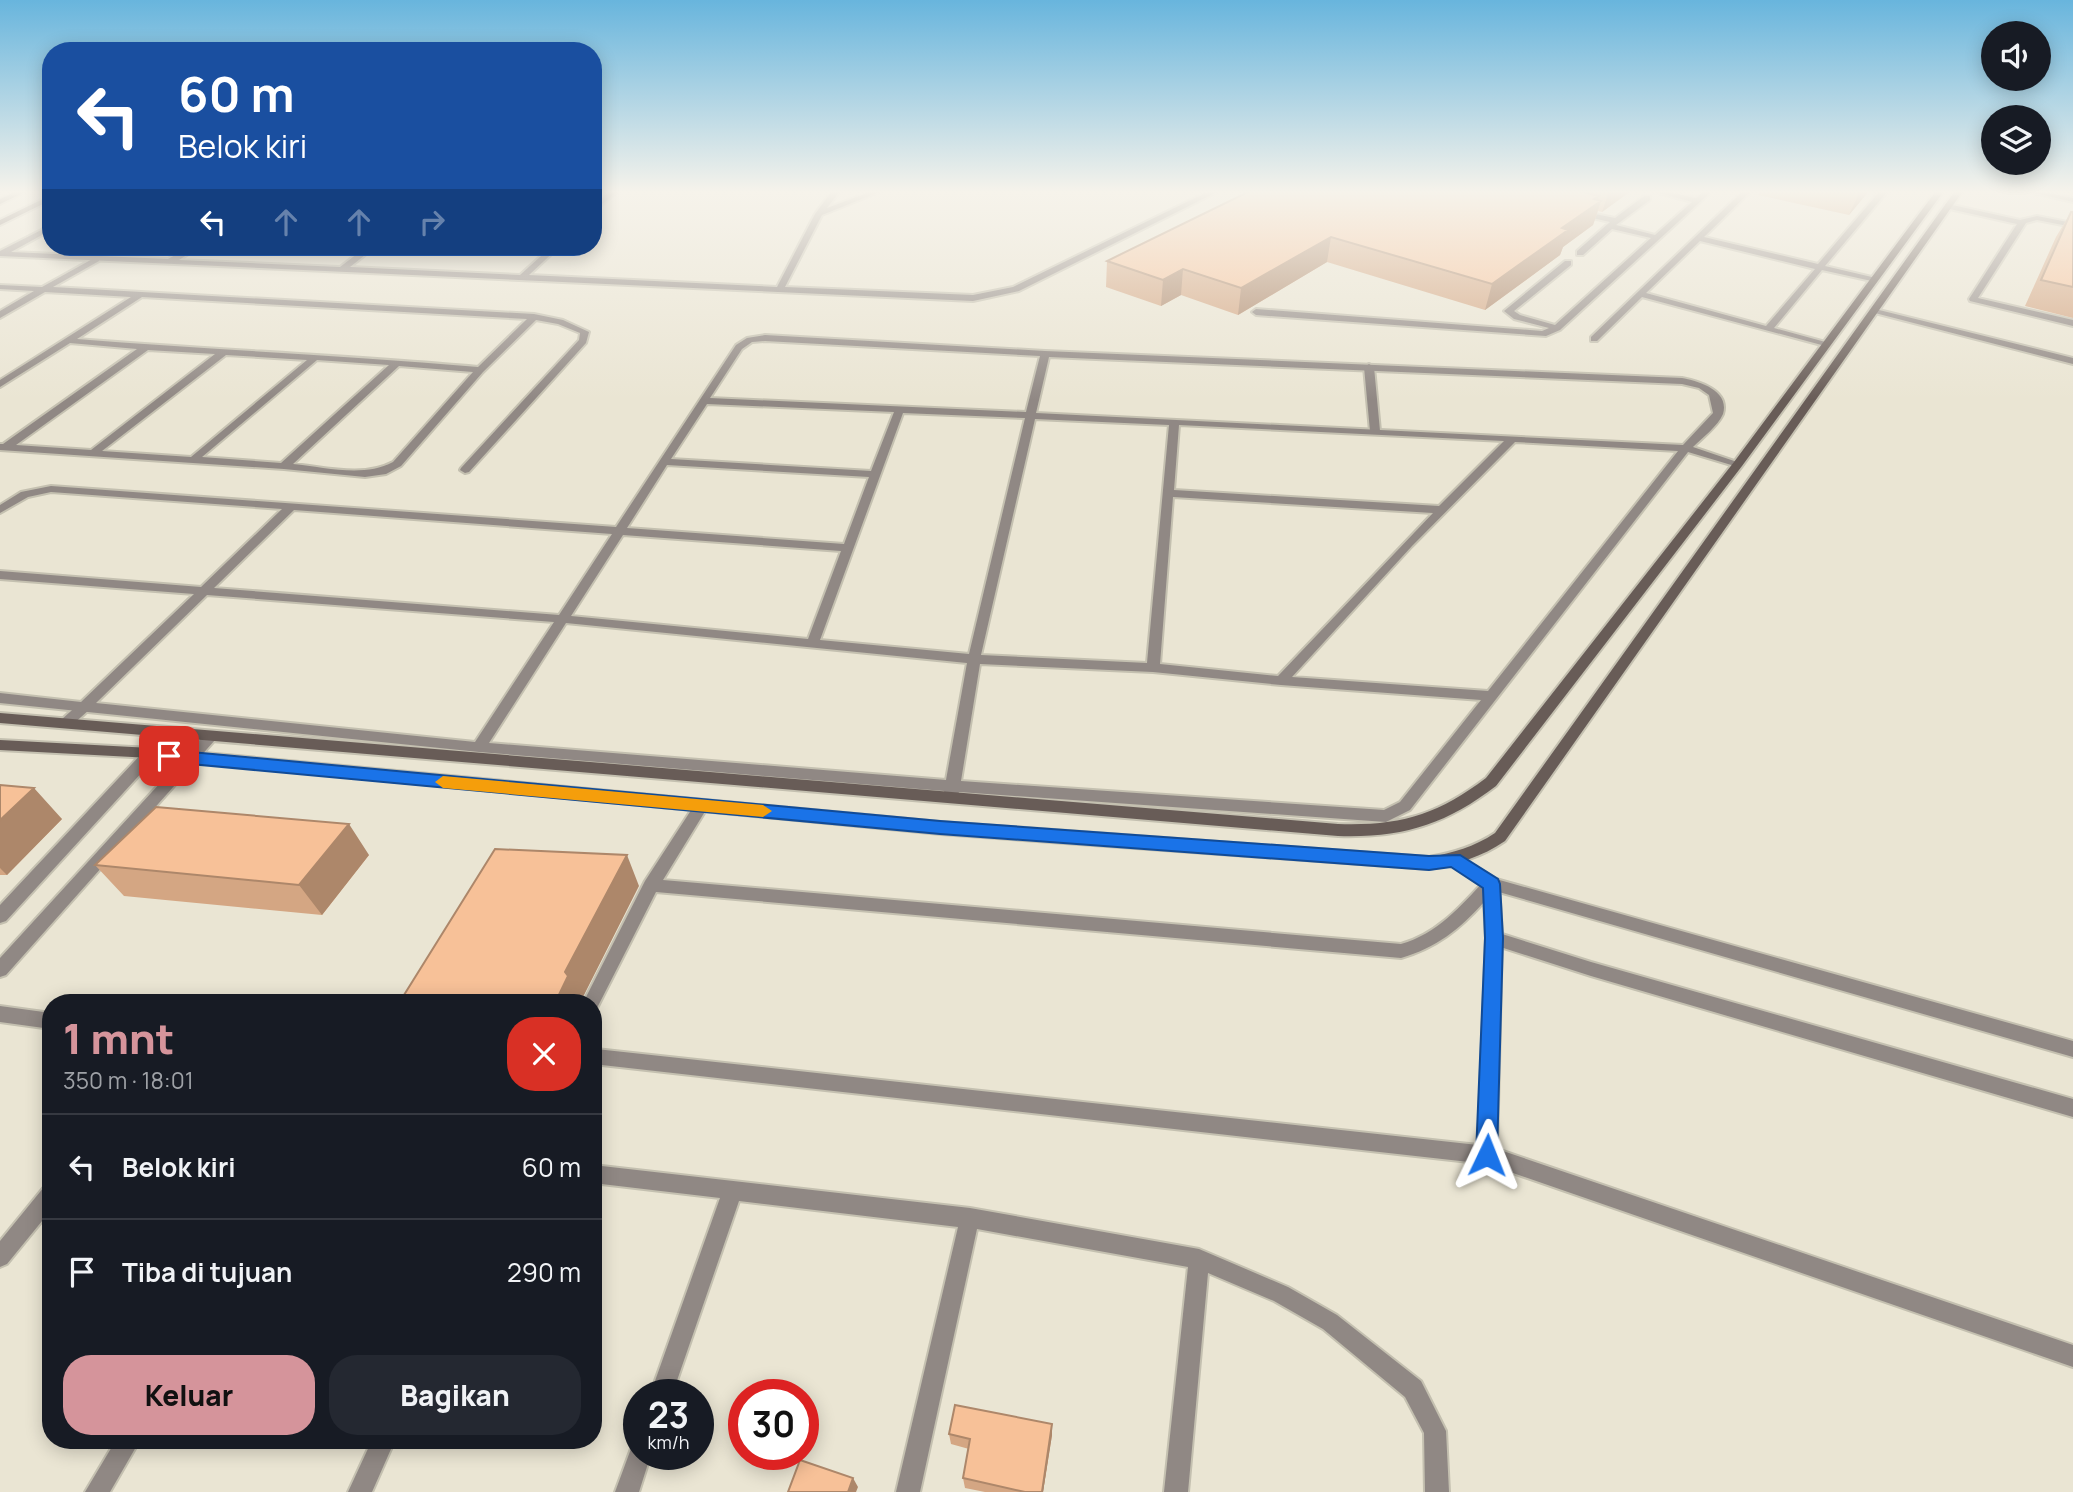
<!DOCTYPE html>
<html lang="id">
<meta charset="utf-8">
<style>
body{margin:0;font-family:Manrope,sans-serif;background:#242831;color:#f1f3f6;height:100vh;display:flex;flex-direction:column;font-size:26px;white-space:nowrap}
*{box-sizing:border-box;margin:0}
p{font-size:23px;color:#9ea1a6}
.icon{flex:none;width:38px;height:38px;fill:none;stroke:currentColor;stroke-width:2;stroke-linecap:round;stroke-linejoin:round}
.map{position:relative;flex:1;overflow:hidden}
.drawer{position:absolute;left:42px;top:994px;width:560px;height:455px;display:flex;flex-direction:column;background:#171b24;border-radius:28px;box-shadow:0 4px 18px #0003}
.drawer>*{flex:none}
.banner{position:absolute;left:42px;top:42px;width:560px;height:214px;border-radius:28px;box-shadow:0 4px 18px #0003;background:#1a4fa0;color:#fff;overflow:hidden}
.buttons{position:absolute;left:1981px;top:21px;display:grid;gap:14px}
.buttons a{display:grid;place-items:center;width:70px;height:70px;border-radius:50%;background:#171b24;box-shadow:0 4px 18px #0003;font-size:35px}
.speed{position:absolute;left:623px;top:1379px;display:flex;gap:14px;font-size:35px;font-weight:700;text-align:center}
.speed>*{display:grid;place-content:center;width:91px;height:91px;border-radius:50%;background:#171b24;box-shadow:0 4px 18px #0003;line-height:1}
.speed small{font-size:18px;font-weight:400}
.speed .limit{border:10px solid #d22;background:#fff;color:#111}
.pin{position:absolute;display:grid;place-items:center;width:60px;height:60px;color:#fff;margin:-30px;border-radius:14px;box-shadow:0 4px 10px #0006}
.me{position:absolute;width:77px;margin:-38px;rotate:2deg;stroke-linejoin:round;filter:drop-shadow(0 0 5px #0008)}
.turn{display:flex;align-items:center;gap:24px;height:147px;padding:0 21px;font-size:32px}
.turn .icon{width:91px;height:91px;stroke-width:2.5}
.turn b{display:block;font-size:49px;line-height:60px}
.lanes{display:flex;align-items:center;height:66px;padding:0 21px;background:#0003;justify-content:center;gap:35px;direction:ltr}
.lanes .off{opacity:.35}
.round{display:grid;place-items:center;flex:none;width:74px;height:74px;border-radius:28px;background:#242831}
.headline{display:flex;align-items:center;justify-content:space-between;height:119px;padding:0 21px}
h1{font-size:42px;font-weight:800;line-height:52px;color:#d5949b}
.cta{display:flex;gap:14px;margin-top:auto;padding:14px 21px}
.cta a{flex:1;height:80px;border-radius:28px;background:#d5949b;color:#111;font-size:28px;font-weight:800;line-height:80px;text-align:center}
.cta a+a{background:#242831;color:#f1f3f6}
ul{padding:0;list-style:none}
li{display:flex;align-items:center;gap:21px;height:105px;padding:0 21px;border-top:2px solid #363941}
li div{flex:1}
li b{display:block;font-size:26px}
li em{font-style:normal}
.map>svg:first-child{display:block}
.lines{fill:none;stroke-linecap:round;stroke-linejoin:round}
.service-casing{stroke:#c4c0b0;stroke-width:4}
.minor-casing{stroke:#c4c0b0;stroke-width:4}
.secondary-casing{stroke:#c4c0b0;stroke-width:4}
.service{fill:#908884;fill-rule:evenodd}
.minor{fill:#908884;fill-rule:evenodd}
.secondary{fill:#685c57;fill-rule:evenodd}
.wall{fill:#d4a683}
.shaded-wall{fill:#ad876a}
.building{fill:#f7c198;stroke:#ad876a;stroke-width:2}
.route{fill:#1a73e8;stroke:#114b97;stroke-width:2}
.slow{fill:#f59e0b}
</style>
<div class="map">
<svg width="2073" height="1492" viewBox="0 0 2073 1492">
<rect width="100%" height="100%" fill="#eae5d3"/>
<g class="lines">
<defs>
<path id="service" d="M610,191H618L593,212V206Z
M832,191H840L827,208L872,191H882L822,215L785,287L973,295L1013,287L1209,191H1219L1019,291L973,301L0,256V251L51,225V230L11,252L168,259L190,247H199L179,260L340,267L366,247H375L350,267L520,275L551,247H559L529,275L777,287L815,214Z
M1651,191H1664L1696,198L1704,191H1712L1560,330L1546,336L1256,315L1252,312L1256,309L1542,331L1549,328L1514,319L1504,311L1565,261H1571V265L1514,311L1520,315L1555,325L1651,238L1612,229L1583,255H1577V251L1610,222L1575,214V210L1615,218L1644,196H1650V200L1616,225L1655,235L1692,202Z
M1743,191H1751L1704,237L1818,264L1880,191H1888L1825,266L1876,278V282L1822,270L1774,328L1829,343V347L1642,297L1597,341H1591V337ZM1700,241L1815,269L1766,326L1646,293Z
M2025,191H2039L2073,198V202Z
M1948,204L2020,220L2037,216L2073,223V227L2037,220L2026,223L1978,298L2073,320V326L1970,301L1969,299L2017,224L1945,208V204Z
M1369,364L1374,367L1380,431L1375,434L1370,431L1364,367Z
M85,701L90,703L92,706L90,709L71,726H61L59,723L61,720L80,703Z
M702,800L707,801L709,805L663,880L1401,944C1437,934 1461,906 1485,880L1491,878L1497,880L1499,884L1502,934L1591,962L2073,1099V1117L1591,976L1488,943L1486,938L1484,902C1460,929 1436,948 1401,958L656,892L597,1008L593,1010V1003H583L645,881L697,801Z"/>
<path id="minor" d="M96,257H99V261L53,287L534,314L563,320L589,332L586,343L469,472L465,473L460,470L461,468L579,340L580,333L558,324L536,320L483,372L401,466L386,474L365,477L284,469L0,450V444H3L137,349L70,343L0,387V380L131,297L45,292L0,318V311L34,291L0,289V285L42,287ZM142,297L527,319L478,367C344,355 212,350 77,339ZM148,350L215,354L91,450L16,445ZM226,355L307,360L191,457L102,451ZM317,360L389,365L281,463L202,457ZM399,366L473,372L393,462C363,478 325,467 293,464Z
M1871,308L2073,358V364L1871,312Z
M765,335L1045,351L1682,378C1698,381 1730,390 1723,414C1718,426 1702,438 1693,447L1743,464L1738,467L1688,452L1410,810L1386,822L959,792L956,799H946L944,791L479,752L0,703V693L81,702L194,594L0,579V571L201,587L282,509L51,492L28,497L0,513V505L21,492L51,486L616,527L736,345L747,338ZM765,341L1040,356L1026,412L710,398L742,349L752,342ZM1049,357L1682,384L1699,388L1709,395L1713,413L1683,445L1036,413ZM707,404L894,412L871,471L671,459ZM903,413L1025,418L969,654L820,640ZM1035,419L1169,425L1147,663L981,655ZM1179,425L1504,441L1439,506L1174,490ZM1515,442L1678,451L1488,691L1292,677L1412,546ZM667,465L869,477L844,544L627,528ZM1173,497L1433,513L1278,676L1160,664ZM294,510L612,534L559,615L214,588ZM623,535L841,551L808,639L571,616ZM207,595L554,622L475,742L96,703ZM566,623L967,663L946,780L489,743ZM980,664L1153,672L1281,685L1481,700L1400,802L1384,810L961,781Z
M173,730L178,732L180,735L178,738L156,757L6,921L0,923V905L146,749Z
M210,732L215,734L217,737L215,740L6,975L0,977V958L205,734Z
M1453,853L1496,879L2073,1041V1057L1485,888L1448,863L1445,859L1448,855Z
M1494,931L1500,933L1502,938L1497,1149L2073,1345V1367L1487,1164L593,1064V1050L596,1049L1478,1145L1486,938L1488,933Z
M0,1006L51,1013V1029L0,1022Z
M593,1165L970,1208L1199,1249L1288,1287L1337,1315L1421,1381L1446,1431L1449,1492H1425L1424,1433L1405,1397L1323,1329L1274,1301L1208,1273L1188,1492H1164L1188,1267L977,1229L920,1492H896L958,1227L739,1201L672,1395H650L720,1198L593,1183Z
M51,1184V1210L7,1264L0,1267V1241L44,1187Z
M116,1440H140L110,1492H85Z
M372,1440H395L372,1492H348Z
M639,1443V1454H651L639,1492H615L632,1446Z"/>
<path id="secondary" d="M17,191H27L0,204V199Z
M1936,191H1944L1742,466L1496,786C1445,825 1402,838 1338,836L0,723V713L1338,824C1400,826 1437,815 1486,778L1734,462Z
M1955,191H1963L1505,841C1482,857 1457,864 1429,869L941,834L151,758L0,750V740L151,748L941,822L1429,857C1453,853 1474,847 1495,833Z
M51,195V200L0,225V220Z"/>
</defs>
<use href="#service" class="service-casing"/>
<use href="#minor" class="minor-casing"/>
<use href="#secondary" class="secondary-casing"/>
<use href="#service" class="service"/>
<use href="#minor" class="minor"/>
<use href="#secondary" class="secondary"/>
</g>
<path class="wall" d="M1250,191H1631L1602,212L1598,211L1593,225L1563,247L1560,255L1485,310L1327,262L1238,315L1181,295L1161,306L1106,287L1107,261Z
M1760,191H1869L1849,215L1758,195Z
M2057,191H2073V194Z
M2071,212H2073V318L2025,306L2056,237Z
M0,785L62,819L7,875H0Z
M369,855L322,915L124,896L95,865Z
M1052,1424V1435L1043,1492H985L965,1488L963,1478L969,1449L951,1444L949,1434Z"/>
<path class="shaded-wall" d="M1609,191H1631L1602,212Z
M1860,191H1869L1849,215Z
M1599,196L1596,205L1601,201L1593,225L1563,247L1560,255L1485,310L1492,284L1562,228Z
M1331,237L1327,262L1238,315L1241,288Z
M1183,269L1181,295L1161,306L1163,280Z
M34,788L62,819L7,875L0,868V820Z
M349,824L369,855L322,915L299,885Z
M627,855L639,886L581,1001L582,1003H555L565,972Z
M1052,1424V1435L1043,1492H1042Z
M853,1478L858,1487L856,1492H848Z"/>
<path class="building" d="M1250,191H1579L1599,196L1594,199L1601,201L1562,228L1568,230L1492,284L1331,237L1241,288L1183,269L1163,280L1107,261Z
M2071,212H2073V287L2041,280Z
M0,785L34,788L0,820Z
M156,807L349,824L299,885L95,865Z
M495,849L627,855L565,972L568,976L555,1003H399Z
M955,1405L1052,1424L1042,1492H1025L963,1478L970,1439L949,1434Z
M800,1460L853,1478L848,1492H788Z"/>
<linearGradient id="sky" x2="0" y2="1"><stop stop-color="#68b5dd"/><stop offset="0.48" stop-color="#f6f3eb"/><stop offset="1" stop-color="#f6f3eb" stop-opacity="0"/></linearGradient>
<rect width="2073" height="400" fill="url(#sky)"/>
<path class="route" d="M169,750L940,821L1429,856L1460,855L1498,879L1500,884L1503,938L1497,1155L1494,1162L1487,1165L1479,1162L1476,1155L1485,938L1483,888L1451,867L1429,870L940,834L169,762L161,756Z"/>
<path class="slow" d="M443,776L763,805L772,811L763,817L443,788L435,782Z"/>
</svg>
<div class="buttons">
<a><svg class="icon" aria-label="sound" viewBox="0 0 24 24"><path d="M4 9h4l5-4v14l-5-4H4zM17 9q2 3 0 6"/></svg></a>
<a><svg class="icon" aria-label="layers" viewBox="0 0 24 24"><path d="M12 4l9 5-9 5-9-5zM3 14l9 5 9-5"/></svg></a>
</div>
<div class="speed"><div>23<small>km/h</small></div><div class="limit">30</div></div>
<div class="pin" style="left:169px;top:756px;background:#d93025"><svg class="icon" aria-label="arrive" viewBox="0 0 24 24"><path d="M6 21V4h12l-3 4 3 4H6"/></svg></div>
<svg class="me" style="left:1487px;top:1155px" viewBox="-20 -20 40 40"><path d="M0-17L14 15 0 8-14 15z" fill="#1a73e8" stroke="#fff" stroke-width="4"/></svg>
<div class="banner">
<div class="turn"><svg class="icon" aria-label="left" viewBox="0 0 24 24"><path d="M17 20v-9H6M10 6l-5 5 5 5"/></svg><div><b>60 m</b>Belok kiri</div></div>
<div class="lanes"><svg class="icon" aria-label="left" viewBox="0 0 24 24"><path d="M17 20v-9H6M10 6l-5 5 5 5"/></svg><svg class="icon off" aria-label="ahead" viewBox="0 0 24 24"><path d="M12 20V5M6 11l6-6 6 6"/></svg><svg class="icon off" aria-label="ahead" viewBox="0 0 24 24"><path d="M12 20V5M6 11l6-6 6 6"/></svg><svg class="icon off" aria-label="right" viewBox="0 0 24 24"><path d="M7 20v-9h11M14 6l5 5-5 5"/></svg></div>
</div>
<section class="drawer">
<div class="headline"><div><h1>1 mnt</h1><p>350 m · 18:01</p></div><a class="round" style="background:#d93025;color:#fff"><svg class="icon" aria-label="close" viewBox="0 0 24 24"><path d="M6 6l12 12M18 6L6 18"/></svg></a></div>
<ul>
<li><svg class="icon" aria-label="left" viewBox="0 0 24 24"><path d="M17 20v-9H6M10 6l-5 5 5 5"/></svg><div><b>Belok kiri</b></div><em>60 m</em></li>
<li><svg class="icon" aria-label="arrive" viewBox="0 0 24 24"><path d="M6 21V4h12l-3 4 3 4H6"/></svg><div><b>Tiba di tujuan</b></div><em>290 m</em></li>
</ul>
<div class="cta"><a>Keluar</a><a>Bagikan</a></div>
</section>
</div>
